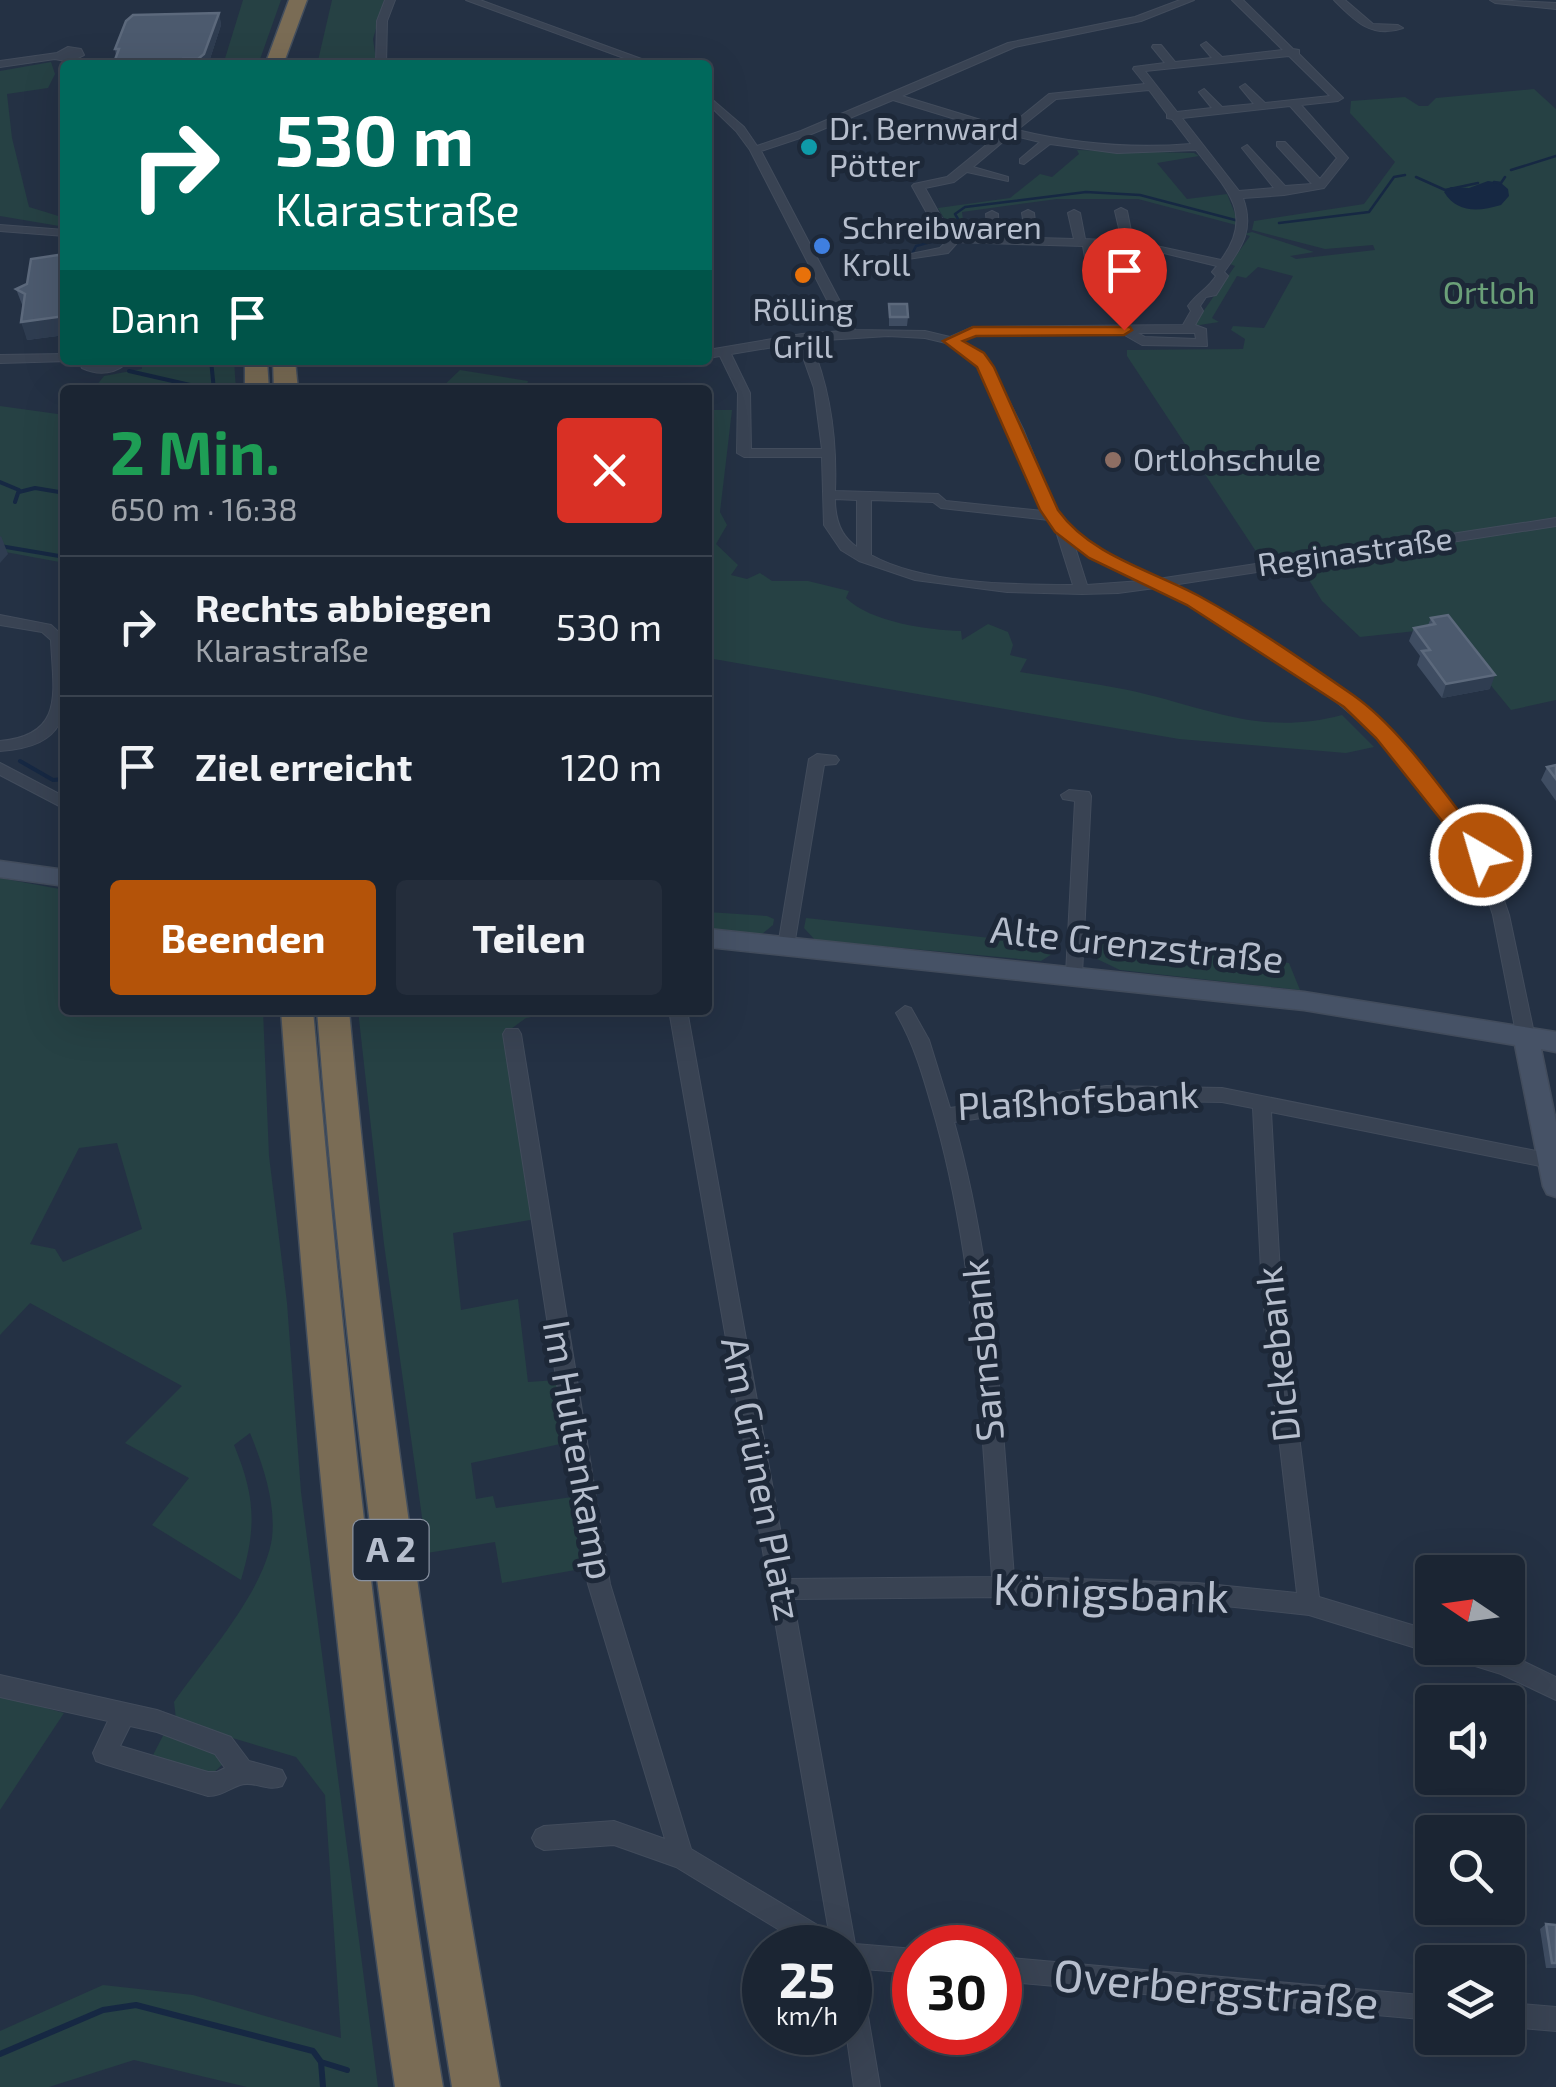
<!DOCTYPE html>
<html lang="de">
<meta charset="utf-8">
<style>
body{margin:0;font-family:"Exo 2",sans-serif;background:#242d3b;color:#f1f3f6;height:100vh;display:flex;flex-direction:column;font-size:38px;white-space:nowrap}
*{box-sizing:border-box;margin:0}
p{font-size:32px;color:#a0a5ac}
.icon{flex:none;width:55px;height:55px;fill:none;stroke:currentColor;stroke-width:2;stroke-linecap:round;stroke-linejoin:round}
.map{position:relative;flex:1;overflow:hidden}
.details{position:absolute;left:60px;top:385px;width:652px;height:630px;display:flex;flex-direction:column;background:#1b2533;border-radius:10px;box-shadow:0 10px 40px #0002,0 0 0 2px #39424e}
.details>*{flex:none}
.hud{position:absolute;left:60px;top:60px;width:652px;height:305px;border-radius:10px;box-shadow:0 10px 40px #0002,0 0 0 2px #39424e;background:#00695c;color:#fff;overflow:hidden}
.needle{width:65px;rotate:283deg}
.controls{position:absolute;left:1415px;top:1555px;display:grid;gap:20px}
.controls a{display:grid;place-items:center;width:110px;height:110px;border-radius:10px;background:#1b2533;box-shadow:0 10px 40px #0002,0 0 0 2px #39424e;font-size:50px}
.speed{position:absolute;left:742px;top:1925px;display:flex;gap:20px;font-size:50px;font-weight:700;text-align:center}
.speed>*{display:grid;place-content:center;width:130px;height:130px;border-radius:50%;background:#1b2533;box-shadow:0 10px 40px #0002,0 0 0 2px #39424e;line-height:1}
.speed small{font-size:25px;font-weight:400}
.speed .limit{border:15px solid #d22;background:#fff;color:#111}
.pin{position:absolute;display:grid;place-items:center;width:85px;height:85px;color:#fff;margin:-102px -42px;border-radius:50% 50% 50% 0;rotate:-45deg;box-shadow:0 0 10px #0007}
.pin .icon{rotate:45deg}
.me{position:absolute;width:110px;margin:-55px;rotate:322deg;stroke-linejoin:round;filter:drop-shadow(0 0 8px #0008)}
.turn{display:flex;align-items:center;gap:35px;height:210px;padding:0 50px;font-size:45px}
.turn .icon{width:130px;height:130px;stroke-width:2.5}
.turn b{display:block;font-size:70px;line-height:85px}
.then{display:flex;align-items:center;height:95px;padding:0 50px;background:#0003;gap:20px;font-size:38px}
.round{display:grid;place-items:center;flex:none;width:105px;height:105px;border-radius:10px;background:#242d3b}
.overview{display:flex;align-items:center;justify-content:space-between;height:170px;padding:0 50px}
h1{font-size:60px;font-weight:700;line-height:75px;color:#1e9e55}
.cta{display:flex;gap:20px;margin-top:auto;padding:20px 50px}
.cta a{flex:1;height:115px;border-radius:10px;background:#b45309;color:#fff;font-size:40px;font-weight:700;line-height:115px;text-align:center}
.cta a+a{background:#242d3b;color:#f1f3f6}
ul{padding:0;list-style:none}
li{display:flex;align-items:center;gap:30px;height:140px;padding:0 50px;border-top:2px solid #39424e}
li div{flex:1}
li b{display:block;font-size:38px}
li em{font-style:normal}
.map>svg:first-child{display:block}
.green{fill:#264144;fill-rule:evenodd}
.water{fill:#162843}
.lines{fill:none;stroke-linecap:round;stroke-linejoin:round}
.stream-far2{stroke:#162843;stroke-width:2.5}
.stream-far1{stroke:#162843;stroke-width:4}
.stream{stroke:#162843;stroke-width:6}
.street-casing{stroke:#424c5c;stroke-width:2}
.secondary-casing{stroke:#424c5c;stroke-width:3}
.highway-casing{stroke:#434e5d;stroke-width:3}
.street{fill:#394353;fill-rule:evenodd}
.secondary{fill:#465266;fill-rule:evenodd}
.highway{fill:#7a6c55;fill-rule:evenodd}
.wall{fill:#3f4d62}
.shaded-wall{fill:#2f3d51}
.building{fill:#4c5a6e;stroke:#5c697c;stroke-width:2.5}
.route{fill:#b45309;stroke:#753606;stroke-width:2.5}
.culture-dot{fill:#0f9aa8;stroke:#1d2838;stroke-width:4}
.shop-dot{fill:#3f7fe0;stroke:#1d2838;stroke-width:4}
.food-dot{fill:#e8710a;stroke:#1d2838;stroke-width:4}
.education-dot{fill:#8d6e63;stroke:#1d2838;stroke-width:4}
.labels{text-anchor:middle;stroke-width:10;stroke-linejoin:round;paint-order:stroke}
.far-poi-label{font-size:32px;fill:#b6becd;stroke:#1d2838;text-anchor:start}
.far-park-label{font-size:32px;fill:#6ba078;stroke:#1d2838}
.far-street-label{font-size:32px;fill:#b6becd;stroke:#1d2838}
.shield{fill:#1d2838;stroke:#8891a0;stroke-width:2.5}
.shield-label{font-size:35px;font-weight:bold;fill:#b6becd}
.street-label{font-size:38px;fill:#b6becd;stroke:#1d2838}
.near-street-label{font-size:45px;fill:#b6becd;stroke:#1d2838}
</style>
<div class="map">
<svg width="1556" height="2087" viewBox="0 0 1556 2087">
<rect width="100%" height="100%" fill="#243144"/>
<path class="green" d="M243,0H281L258,65H223Z
M332,0H384L373,39L376,60L317,65Z
M51,62L55,74L48,88L7,94L12,138L29,207L65,218V227L0,216V71Z
M1534,89L1556,109V518L1263,562L1127,356V350L1243,349L1245,339L1231,330L1233,326L1264,328L1293,276L1258,267L1246,278L1237,276L1212,318L1219,322L1193,326L1235,266L1230,264L1250,236L1244,234L1252,232L1314,252L1290,256L1296,259L1375,250L1373,245L1325,249L1252,230L1254,221L1364,204L1395,162L1350,113L1351,101L1405,97L1419,106H1428L1436,98Z
M1077,150L1194,153L1199,156L1157,163L1187,199L1227,194L1240,226L1138,199H1057L962,212L965,236L953,234L938,208L1010,198L1040,174L1052,177L1079,154Z
M141,360H234L236,390H93L104,376L142,369Z
M460,370L528,381L525,390H439Z
M0,406L65,415V563L0,551Z
M708,410H732L720,512L727,525L716,544L738,565L731,575L747,579L760,573L772,581H808L849,591L846,598C870,622 928,630 961,631L962,640L988,624L1008,632L1013,645L1010,655L1027,659L1020,672C1056,678 1092,683 1128,690C1207,707 1259,737 1342,715L1374,747L1346,753L1179,739L708,658Z
M1556,524V700L1511,710L1444,628L1360,637L1322,601L1298,562Z
M0,878L65,890V1010H263L269,1156L287,1303L301,1492L378,2087H247L134,2060L49,2087H0V2031L103,1985L193,1995L341,2038L325,1795L296,1757L189,1725L176,1719L174,1702C205,1657 264,1592 272,1538C276,1503 263,1465 250,1433L234,1445C255,1496 257,1526 241,1580L152,1525L189,1478L125,1443L182,1386L30,1303L0,1335ZM117,1143L142,1229L63,1262L55,1249L30,1244L79,1148Z
M708,912L767,916L774,919L773,925L762,934L708,929Z
M806,918L1054,945L1052,954L1041,961L815,940L804,928Z
M1093,942L1289,963L1300,990L1120,970L1097,959Z
M358,1010H547L548,1014L526,1018L508,1031L536,1219L453,1233L461,1310L518,1299L528,1382L557,1380L565,1443L471,1463L476,1499L493,1496L496,1508L572,1497L581,1569L502,1583L495,1542L427,1553L384,1244Z
M0,1695L64,1713L0,1810Z
M167,1728L212,1751L224,1763L210,1776L152,1757Z"/>
<path class="water" d="M1488,181L1501,183L1508,189L1509,196L1501,205C1478,212 1457,213 1444,192L1451,187L1469,188Z"/>
<g class="lines">
<path class="stream-far2" d="M1511,170L1556,156
M1416,177L1445,190L1478,183
M1494,182L1501,183L1505,177
M1279,223L1369,212L1394,177L1405,175
M956,235L961,224L955,214L965,207L1086,192L1140,195L1239,221
M912,254L916,246L942,239"/>
<path class="stream-far1" d="M211,360L214,390
M129,371L212,390
M0,482L19,490L15,502
M19,492L35,488L65,493
M0,546L65,557
M20,761L53,780L65,779"/>
<path class="stream" d="M0,2054L103,2010L136,2005L313,2051L321,2062L347,2070
M321,2062L323,2087"/>
<defs>
<path id="street" d="M385,0H395L387,21L386,65H376L377,21Z
M466,0H480L658,65H643Z
M1180,0H1194L1141,21L1015,47L902,96L1007,128L1049,94L1145,84L1133,69L1134,67L1165,63L1152,47L1153,45H1161L1175,62L1212,58L1201,45L1206,42L1222,57L1283,50L1232,0H1243L1293,49L1299,50V54L1343,98L1338,101L1301,105L1348,158L1324,188L1284,195L1243,198C1254,229 1243,246 1224,272L1228,276L1216,295L1206,297L1200,306L1203,311L1195,325L1206,329L1207,346L1142,345L1121,333L975,335L962,341L982,353L992,367L1023,429L1056,510L1067,525L1100,551L1158,579L1556,518V526L1172,585L1199,598L1330,682L1388,729L1487,851L1509,915L1535,1038L1532,1043H1520L1517,1038L1493,915L1474,857L1378,737L1320,688L1189,604L1155,588L1118,593L1082,594L1007,592L915,580L859,561L841,550L824,525L822,457H744L737,453L738,393L720,356L708,358V350L802,334L843,331L750,150L736,131L708,104V96L744,127L757,146L801,131L1008,43L1135,17ZM1289,56L1330,96L1265,103L1245,84L1240,87L1254,104L1222,107L1204,89L1199,92L1212,108L1177,112L1145,71ZM1149,90L1167,114V118L1172,119L1191,144C1132,149 1075,144 1017,130L1056,99ZM893,100L1001,133L947,177L914,184L912,186L944,244L940,248L901,256V260L948,253L956,244L954,242L1083,246L1088,275L1094,279L1100,275L1095,247L1143,248L1217,266L1212,272L1216,276C1207,290 1198,292 1188,306L1191,311L1183,325L973,327L950,337L925,331L855,330L761,151L809,135ZM1290,106L1337,158L1320,179L1285,142H1277V146L1312,184L1285,186L1247,145L1242,148L1274,188L1239,191L1182,118ZM1011,135L1040,142L1020,159V163L1024,164L1050,144L1117,153L1196,150C1225,188 1256,213 1221,260L1133,241L1127,211L1121,208L1115,211L1122,241L1085,239L1080,213L1074,210L1068,213L1074,239L1037,238L1034,213L1028,210L1022,213L1026,237L999,236L998,214L992,211L986,214L988,236L951,235L925,188L954,182L967,172L1008,181V177L973,167ZM1138,333H1195L1196,339L1145,337ZM888,336L925,338L946,343L974,359L1000,405L1043,511L946,501L938,494L835,491C837,439 831,390 810,341ZM798,343L814,388L822,449H751L750,393L731,354ZM835,499L857,500V547C840,536 835,519 835,499ZM871,500L933,502L941,508L1049,520L1055,528L1073,585C1015,585 922,584 871,555ZM1074,544L1090,557L1141,581L1087,585Z
M1334,0H1345L1373,24L1398,25L1403,28C1372,39 1355,21 1334,0Z
M1490,0L1556,3V9L1495,3Z
M68,47L81,49L84,55L70,62L55,59L0,67V61L57,53Z
M0,225L65,230V236L0,231Z
M65,354V360L69,361L0,363V355Z
M78,360H90L101,366L117,360H130C117,374 99,376 82,368Z
M0,615L51,625L65,638C65,701 80,745 0,751V741C66,735 53,691 51,640L42,632L0,625Z
M817,754L836,756L839,760L836,764L824,765L794,946L786,952L778,946L809,759Z
M0,763L65,797V809L0,775Z
M1069,790L1089,792L1091,796L1082,974L1074,980L1066,974L1075,801L1063,799L1061,795Z
M905,1006L911,1008L929,1040L950,1108L1106,1086L1222,1088L1556,1155V1165L1550,1168L1271,1112L1281,1291L1319,1597L1432,1631V1648H1485L1512,1656L1556,1677V1700L1501,1674L1443,1656L1440,1649L1432,1653L1309,1615L1197,1603L1004,1597L793,1599L855,1944L915,1949V1973L850,1968V1948H809L676,1867L614,1845L544,1850L536,1846L532,1838L536,1830L544,1826L614,1821L665,1839L588,1584L503,1034L506,1029H518L521,1034L610,1584L691,1849L829,1932L669,1010H687L789,1579L992,1577C981,1424 977,1269 936,1121C925,1083 916,1047 896,1013ZM1106,1100L1222,1102L1253,1108L1262,1291L1297,1593L1197,1583L1014,1577C1002,1425 996,1270 954,1122Z
M0,1675L157,1710L231,1737L249,1761L282,1770L286,1778L282,1786C267,1792 254,1780 240,1785C228,1789 222,1796 208,1796L104,1764L96,1761L93,1753L108,1721L0,1697ZM130,1726L157,1732L215,1754L225,1768L217,1772H208L120,1746Z
M1000,1957L1432,1996V2020L1000,1981Z
M850,1969L859,1972L862,1981L880,2087H854L846,2032H850Z
M1508,2003L1556,2007V2031L1508,2027Z"/>
<path id="secondary" d="M0,861L65,870V886L0,877Z
M708,929L1304,992L1556,1032V1052L1541,1049L1556,1122V1197L1547,1194L1543,1186L1515,1045L1304,1010L708,947Z"/>
<path id="highway" d="M289,0H307L283,65H265Z
M245,360H267L269,390H245Z
M273,360H295L298,390H274Z
M281,1010H313C345,1371 383,1730 443,2087H395C341,1730 308,1370 281,1010Z
M317,1010H349C382,1372 436,1729 500,2087H452C394,1729 345,1371 317,1010Z"/>
</defs>
<use href="#street" class="street-casing"/>
<use href="#secondary" class="secondary-casing"/>
<use href="#highway" class="highway-casing"/>
<use href="#street" class="street"/>
<use href="#secondary" class="secondary"/>
<use href="#highway" class="highway"/>
</g>
<path class="wall" d="M219,13L221,25L208,65H112L116,56L115,49Z
M708,130L711,137V154H708Z
M65,254V335L27,340L23,307L16,289L27,284Z
M889,304L908,317L907,326H889Z
M1431,618L1490,689L1442,698L1417,665L1420,656L1409,641L1414,628L1428,625Z
M1556,765V801L1541,780L1547,767Z
M1546,1924L1556,1925V1968H1546L1540,1929Z"/>
<path class="shaded-wall" d="M219,13L221,25L208,65H200L198,59Z
M65,316V335L27,340L21,322Z
M1,536L8,554L0,563V537Z
M1495,675L1490,689L1442,698L1446,684Z"/>
<path class="building" d="M219,13L204,54L198,59H183L181,65H113L119,49H115L126,21L133,15Z
M65,254V316L21,322L25,294L16,289L27,284L31,259Z
M889,304H907L908,317H890Z
M1448,615L1495,675L1446,684L1422,651L1430,650L1414,628L1435,624L1431,618Z
M1556,765V779L1547,767Z
M1546,1924L1556,1925V1963H1552Z"/>
<path class="route" d="M973,327H1130L1132,330L1124,335L976,336L963,341L984,353L994,367L1058,510C1091,556 1151,570 1199,596C1252,625 1304,661 1353,695C1404,731 1449,801 1489,850L1492,855L1489,861H1474L1376,738L1344,707L1187,605L1089,558L1055,532L1040,510L977,367L943,341Z"/>
<circle class="culture-dot" cx="809" cy="147" r="10"/>
<circle class="shop-dot" cx="822" cy="246" r="10"/>
<circle class="food-dot" cx="803" cy="275" r="10"/>
<circle class="education-dot" cx="1113" cy="460" r="10"/>
<g class="labels">
<g class="far-poi-label">
<text x="829" y="140">Dr. Bernward<tspan x="829" dy="37">Pötter</tspan></text>
<text x="842" y="239">Schreibwaren<tspan x="842" dy="37">Kroll</tspan></text>
<text x="803" y="321" text-anchor="middle">Rölling<tspan x="803" dy="37">Grill</tspan></text>
<text x="1133" y="471">Ortlohschule</text>
</g>
<g class="far-park-label">
<text x="1489" y="304">Ortloh</text>
</g>
<g class="far-street-label">
<text transform="translate(1355 552) rotate(-8)" y="11">Reginastraße</text>
</g>
<rect class="shield" x="353.5" y="1520" width="75" height="60" rx="8"/>
<g class="shield-label">
<text x="391" y="1562">A 2</text>
</g>
<g class="street-label">
<text transform="translate(1137 945) rotate(6)" y="13">Alte Grenzstraße</text>
<text transform="translate(1078 1101) rotate(-3)" y="13">Plaßhofsbank</text>
<text transform="translate(983 1350) rotate(-95)" y="13">Sarnsbank</text>
<text transform="translate(1278 1354) rotate(-96)" y="13">Dickebank</text>
<text transform="translate(578 1450) rotate(80)" y="13">Im Hultenkamp</text>
<text transform="translate(761 1479) rotate(79)" y="13">Am Grünen Platz</text>
</g>
<g class="near-street-label">
<text transform="translate(1111 1593) rotate(2)" y="16">Königsbank</text>
<text transform="translate(1216 1989) rotate(5)" y="16">Overbergstraße</text>
</g>
</g>
</svg>
<div class="controls">
<a><svg class="needle" viewBox="-14 -14 28 28"><path d="M0-13l5 13h-10z" fill="#e53935"/><path d="M0 13l5-13h-10z" fill="#a0a5ac"/></svg></a>
<a><svg class="icon" aria-label="sound" viewBox="0 0 24 24"><path d="M4 9h4l5-4v14l-5-4H4zM17 9q2 3 0 6"/></svg></a>
<a><svg class="icon" aria-label="search" viewBox="0 0 24 24"><circle cx="10" cy="10" r="6"/><path d="M15 15l6 6"/></svg></a>
<a><svg class="icon" aria-label="layers" viewBox="0 0 24 24"><path d="M12 4l9 5-9 5-9-5zM3 14l9 5 9-5"/></svg></a>
</div>
<div class="speed"><div>25<small>km/h</small></div><div class="limit">30</div></div>
<div class="pin" style="left:1124px;top:330px;background:#d93025"><svg class="icon" aria-label="arrive" viewBox="0 0 24 24"><path d="M6 21V4h12l-3 4 3 4H6"/></svg></div>
<svg class="me" style="left:1481px;top:855px" viewBox="-20 -20 40 40"><circle r="17" fill="#b45309" stroke="#fff" stroke-width="3"/><path d="M0-11L8 9 0 5-8 9z" fill="#fff"/></svg>
<div class="hud">
<div class="turn"><svg class="icon" aria-label="right" viewBox="0 0 24 24"><path d="M7 20v-9h11M14 6l5 5-5 5"/></svg><div><b>530 m</b>Klarastraße</div></div>
<div class="then">Dann<svg class="icon" aria-label="arrive" viewBox="0 0 24 24"><path d="M6 21V4h12l-3 4 3 4H6"/></svg></div>
</div>
<section class="details">
<div class="overview"><div><h1>2 Min.</h1><p>650 m · 16:38</p></div><a class="round" style="background:#d93025;color:#fff"><svg class="icon" aria-label="close" viewBox="0 0 24 24"><path d="M6 6l12 12M18 6L6 18"/></svg></a></div>
<ul>
<li><svg class="icon" aria-label="right" viewBox="0 0 24 24"><path d="M7 20v-9h11M14 6l5 5-5 5"/></svg><div><b>Rechts abbiegen</b><p>Klarastraße</p></div><em>530 m</em></li>
<li><svg class="icon" aria-label="arrive" viewBox="0 0 24 24"><path d="M6 21V4h12l-3 4 3 4H6"/></svg><div><b>Ziel erreicht</b></div><em>120 m</em></li>
</ul>
<div class="cta"><a>Beenden</a><a>Teilen</a></div>
</section>
</div>
